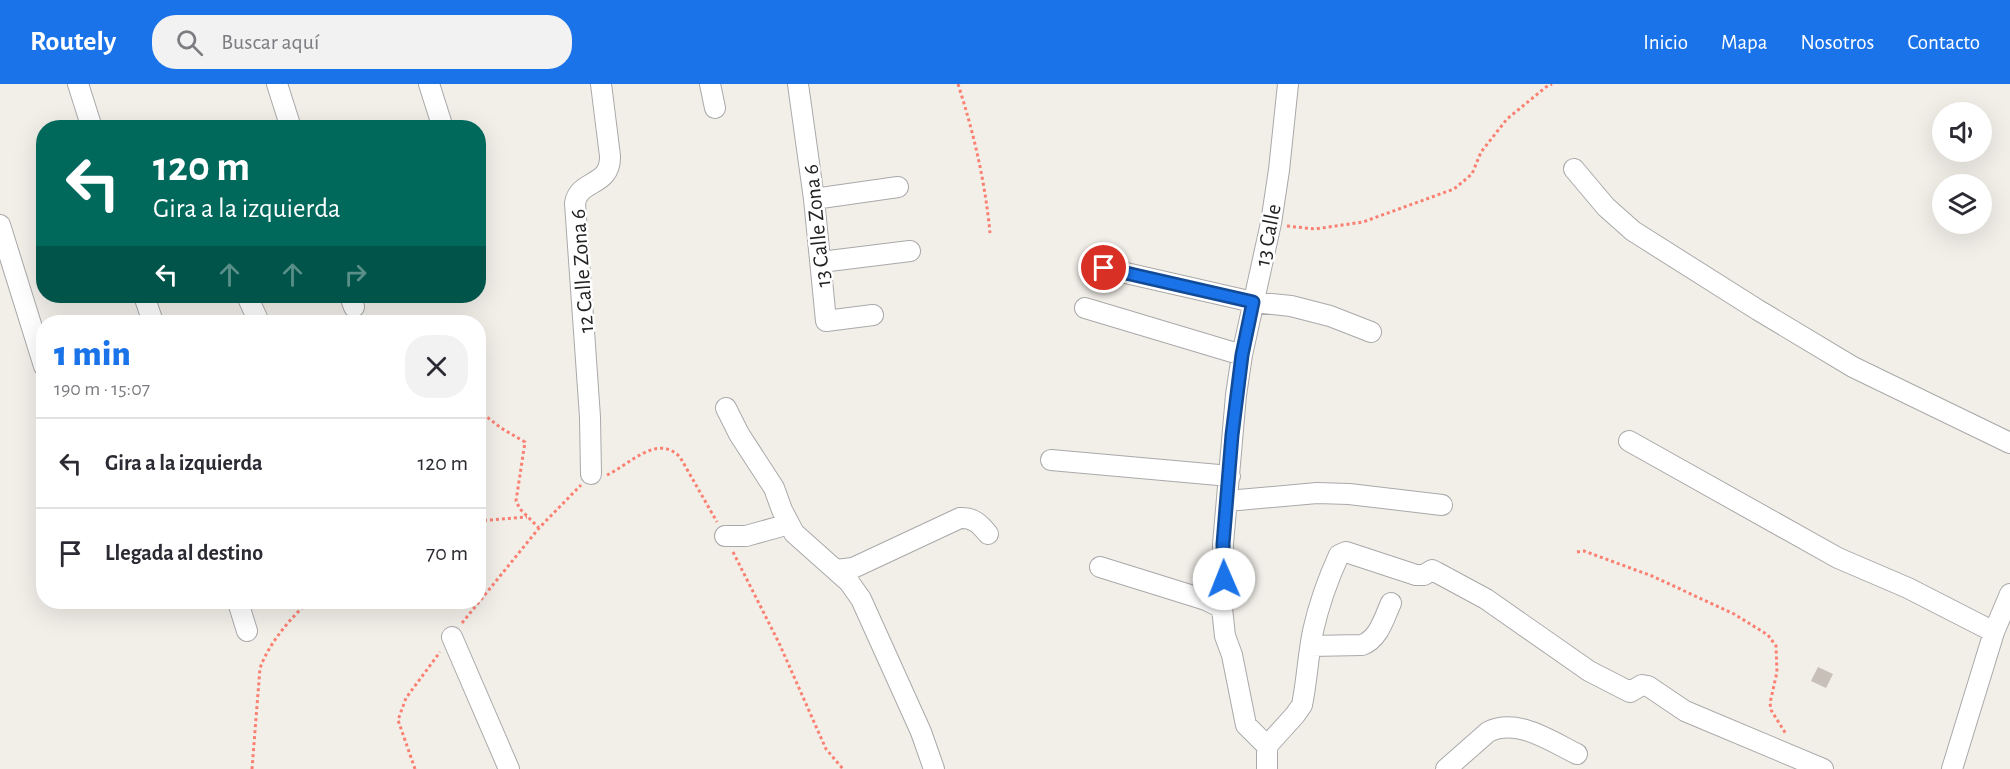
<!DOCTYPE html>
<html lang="es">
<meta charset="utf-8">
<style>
body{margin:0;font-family:"Alegreya Sans",sans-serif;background:#f2f2f3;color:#2b2b33;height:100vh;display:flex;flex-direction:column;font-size:22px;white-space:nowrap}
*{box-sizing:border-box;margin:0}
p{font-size:20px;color:#7c7c81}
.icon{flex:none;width:33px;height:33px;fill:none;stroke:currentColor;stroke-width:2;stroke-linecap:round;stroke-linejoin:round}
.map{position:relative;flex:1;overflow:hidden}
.panel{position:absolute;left:36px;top:231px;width:450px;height:294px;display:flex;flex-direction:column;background:#fff;border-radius:24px;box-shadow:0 6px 24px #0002}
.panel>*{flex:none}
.banner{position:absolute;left:36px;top:36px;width:450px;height:183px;border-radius:24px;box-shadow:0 6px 24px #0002;background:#00695c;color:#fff;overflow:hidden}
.buttons{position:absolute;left:1932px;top:18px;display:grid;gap:12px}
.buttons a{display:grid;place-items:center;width:60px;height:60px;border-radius:50%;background:#fff;box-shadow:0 6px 24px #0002;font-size:30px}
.pin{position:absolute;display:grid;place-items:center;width:51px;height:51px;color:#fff;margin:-26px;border:3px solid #fff;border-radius:50%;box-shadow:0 2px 6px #0007}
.me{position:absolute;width:66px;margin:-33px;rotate:359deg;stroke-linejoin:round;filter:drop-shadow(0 0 4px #0008)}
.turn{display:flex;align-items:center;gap:21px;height:126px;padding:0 18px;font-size:27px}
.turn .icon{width:78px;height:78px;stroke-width:2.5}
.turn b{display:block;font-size:42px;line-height:51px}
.lanes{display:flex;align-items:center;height:57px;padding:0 18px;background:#0003;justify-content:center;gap:30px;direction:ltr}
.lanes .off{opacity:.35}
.round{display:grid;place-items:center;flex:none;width:63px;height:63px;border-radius:24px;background:#f2f2f3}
.head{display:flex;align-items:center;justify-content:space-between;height:102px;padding:0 18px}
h1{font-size:36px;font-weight:800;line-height:45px;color:#1a73e8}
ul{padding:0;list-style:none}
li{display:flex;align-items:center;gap:18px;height:90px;padding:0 18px;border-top:2px solid #e1e1e2}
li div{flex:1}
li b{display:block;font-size:22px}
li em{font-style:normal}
header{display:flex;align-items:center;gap:36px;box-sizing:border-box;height:84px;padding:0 30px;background:#1a73e8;color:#fff}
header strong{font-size:28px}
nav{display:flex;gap:33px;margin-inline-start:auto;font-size:21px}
.search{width:420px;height:54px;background:#f2f2f3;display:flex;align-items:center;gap:15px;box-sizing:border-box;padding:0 21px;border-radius:24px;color:#7c7c81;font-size:22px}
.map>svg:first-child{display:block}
.building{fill:#c7bfb8}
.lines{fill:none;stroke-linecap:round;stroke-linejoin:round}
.minor-casing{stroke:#a9a9a9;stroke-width:22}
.path{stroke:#fa8072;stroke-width:3;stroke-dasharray:3 3;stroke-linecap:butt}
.minor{stroke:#fff;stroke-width:20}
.route-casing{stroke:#114b97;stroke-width:15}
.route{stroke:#1a73e8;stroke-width:10}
.labels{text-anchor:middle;stroke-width:5;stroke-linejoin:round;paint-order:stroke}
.street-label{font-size:22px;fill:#222;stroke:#fff}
</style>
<header>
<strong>Routely</strong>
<div class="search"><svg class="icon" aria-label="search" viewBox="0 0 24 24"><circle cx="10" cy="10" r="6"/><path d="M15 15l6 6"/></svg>Buscar aquí</div>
<nav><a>Inicio</a><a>Mapa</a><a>Nosotros</a><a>Contacto</a></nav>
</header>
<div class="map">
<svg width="2010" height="685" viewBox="0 0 2010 685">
<rect width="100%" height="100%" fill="#f2efe9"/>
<path class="building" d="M1818,583L1833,590L1826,604L1811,597Z"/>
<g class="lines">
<defs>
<path id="minor" d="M78,0L92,44
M277,0L291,44
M429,0L443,44
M710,0L715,24
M798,0L814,115L826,237L873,231
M1574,85L1606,123L1633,147L1758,226L1853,283L2010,359
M814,115L898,103
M0,141L44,282
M821,178L910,167
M1104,184L1253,218L1291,222L1330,232L1371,248
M144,212L153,238
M247,212L259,238
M350,212L354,223
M1085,224L1242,271
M726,324L739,350L774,404L782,426L794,449L849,498L861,515L921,648L934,685
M1629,357L1838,474L1908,504L1994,548
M1051,376L1230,392
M591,390L590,333L575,119C579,95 611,103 610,72L601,0
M1227,417L1317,409L1349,410L1442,421
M725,452H746L789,440
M1100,483L1206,516L1222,524
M836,486L853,484L960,434C973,433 980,440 988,450
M238,518L247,547
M452,553L509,685
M1311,562L1362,561C1379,555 1384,534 1391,519
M1267,662L1295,631L1302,621C1307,597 1308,571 1313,547C1319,520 1328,495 1339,471L1346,468L1416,491H1424L1432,486L1436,488L1486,515L1589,587L1626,606L1630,608L1642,601L1648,602L1685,627L1823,685
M1267,685V662L1246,641L1232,571L1225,552L1222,524L1223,460L1236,311L1242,271L1271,139L1279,86L1288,0
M1446,685L1488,648C1517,633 1552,658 1577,670
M1952,685L1994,548L2010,510"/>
</defs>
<use href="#minor" class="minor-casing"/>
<path class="path" d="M958,0C974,50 985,97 990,149
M1287,142L1315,145L1363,138L1454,105L1472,90L1481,68L1507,35L1546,3L1552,0
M478,326L501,344L525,358L516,417L520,425L539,444
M607,391C629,381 657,349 680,373L717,438
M478,437L527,433
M733,468L779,559L826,665L843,685
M1577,468L1584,467L1652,492L1734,530L1768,551L1776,562L1777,588L1770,619L1771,626L1786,650
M462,539L539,444L581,401
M252,685L260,584C270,558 289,536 308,518
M415,685L398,636L406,614L440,568"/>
<use href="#minor" class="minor"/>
</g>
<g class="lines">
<defs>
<path id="route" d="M1104,184L1253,218L1242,271L1232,351L1223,460L1224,495"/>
</defs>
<use href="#route" class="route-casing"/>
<use href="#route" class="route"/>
</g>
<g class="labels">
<g class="street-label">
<text transform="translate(816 142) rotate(-96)" y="8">13 Calle Zona 6</text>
<text transform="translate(1267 151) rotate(-79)" y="8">13 Calle</text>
<text transform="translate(581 187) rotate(-94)" y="8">12 Calle Zona 6</text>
</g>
</g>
</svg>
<div class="buttons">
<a><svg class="icon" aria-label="sound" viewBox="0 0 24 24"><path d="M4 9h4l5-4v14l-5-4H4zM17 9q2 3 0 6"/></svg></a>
<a><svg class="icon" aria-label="layers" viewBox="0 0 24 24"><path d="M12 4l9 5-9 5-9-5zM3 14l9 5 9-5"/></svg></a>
</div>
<div class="pin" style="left:1104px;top:184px;background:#d93025"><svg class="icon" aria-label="arrive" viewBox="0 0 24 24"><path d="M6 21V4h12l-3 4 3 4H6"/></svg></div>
<svg class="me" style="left:1224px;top:495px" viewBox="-20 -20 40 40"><circle r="19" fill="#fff"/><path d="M0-13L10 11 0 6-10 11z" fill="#1a73e8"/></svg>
<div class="banner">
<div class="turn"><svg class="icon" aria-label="left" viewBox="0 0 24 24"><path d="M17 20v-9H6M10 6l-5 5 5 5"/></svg><div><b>120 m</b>Gira a la izquierda</div></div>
<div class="lanes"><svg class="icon" aria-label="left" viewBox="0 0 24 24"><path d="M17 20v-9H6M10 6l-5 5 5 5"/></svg><svg class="icon off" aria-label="ahead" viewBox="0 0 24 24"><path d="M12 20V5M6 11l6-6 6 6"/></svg><svg class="icon off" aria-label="ahead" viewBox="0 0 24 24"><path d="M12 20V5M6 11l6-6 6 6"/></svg><svg class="icon off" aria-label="right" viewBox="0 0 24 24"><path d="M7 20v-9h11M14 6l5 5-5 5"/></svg></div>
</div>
<section class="panel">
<div class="head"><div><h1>1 min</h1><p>190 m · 15:07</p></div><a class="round"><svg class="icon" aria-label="close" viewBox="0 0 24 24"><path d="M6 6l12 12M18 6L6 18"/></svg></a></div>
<ul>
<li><svg class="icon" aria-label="left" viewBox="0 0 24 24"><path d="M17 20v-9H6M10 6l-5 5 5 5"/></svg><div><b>Gira a la izquierda</b></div><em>120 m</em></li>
<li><svg class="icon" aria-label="arrive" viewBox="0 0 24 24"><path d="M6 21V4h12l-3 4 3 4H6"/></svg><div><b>Llegada al destino</b></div><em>70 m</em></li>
</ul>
</section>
</div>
